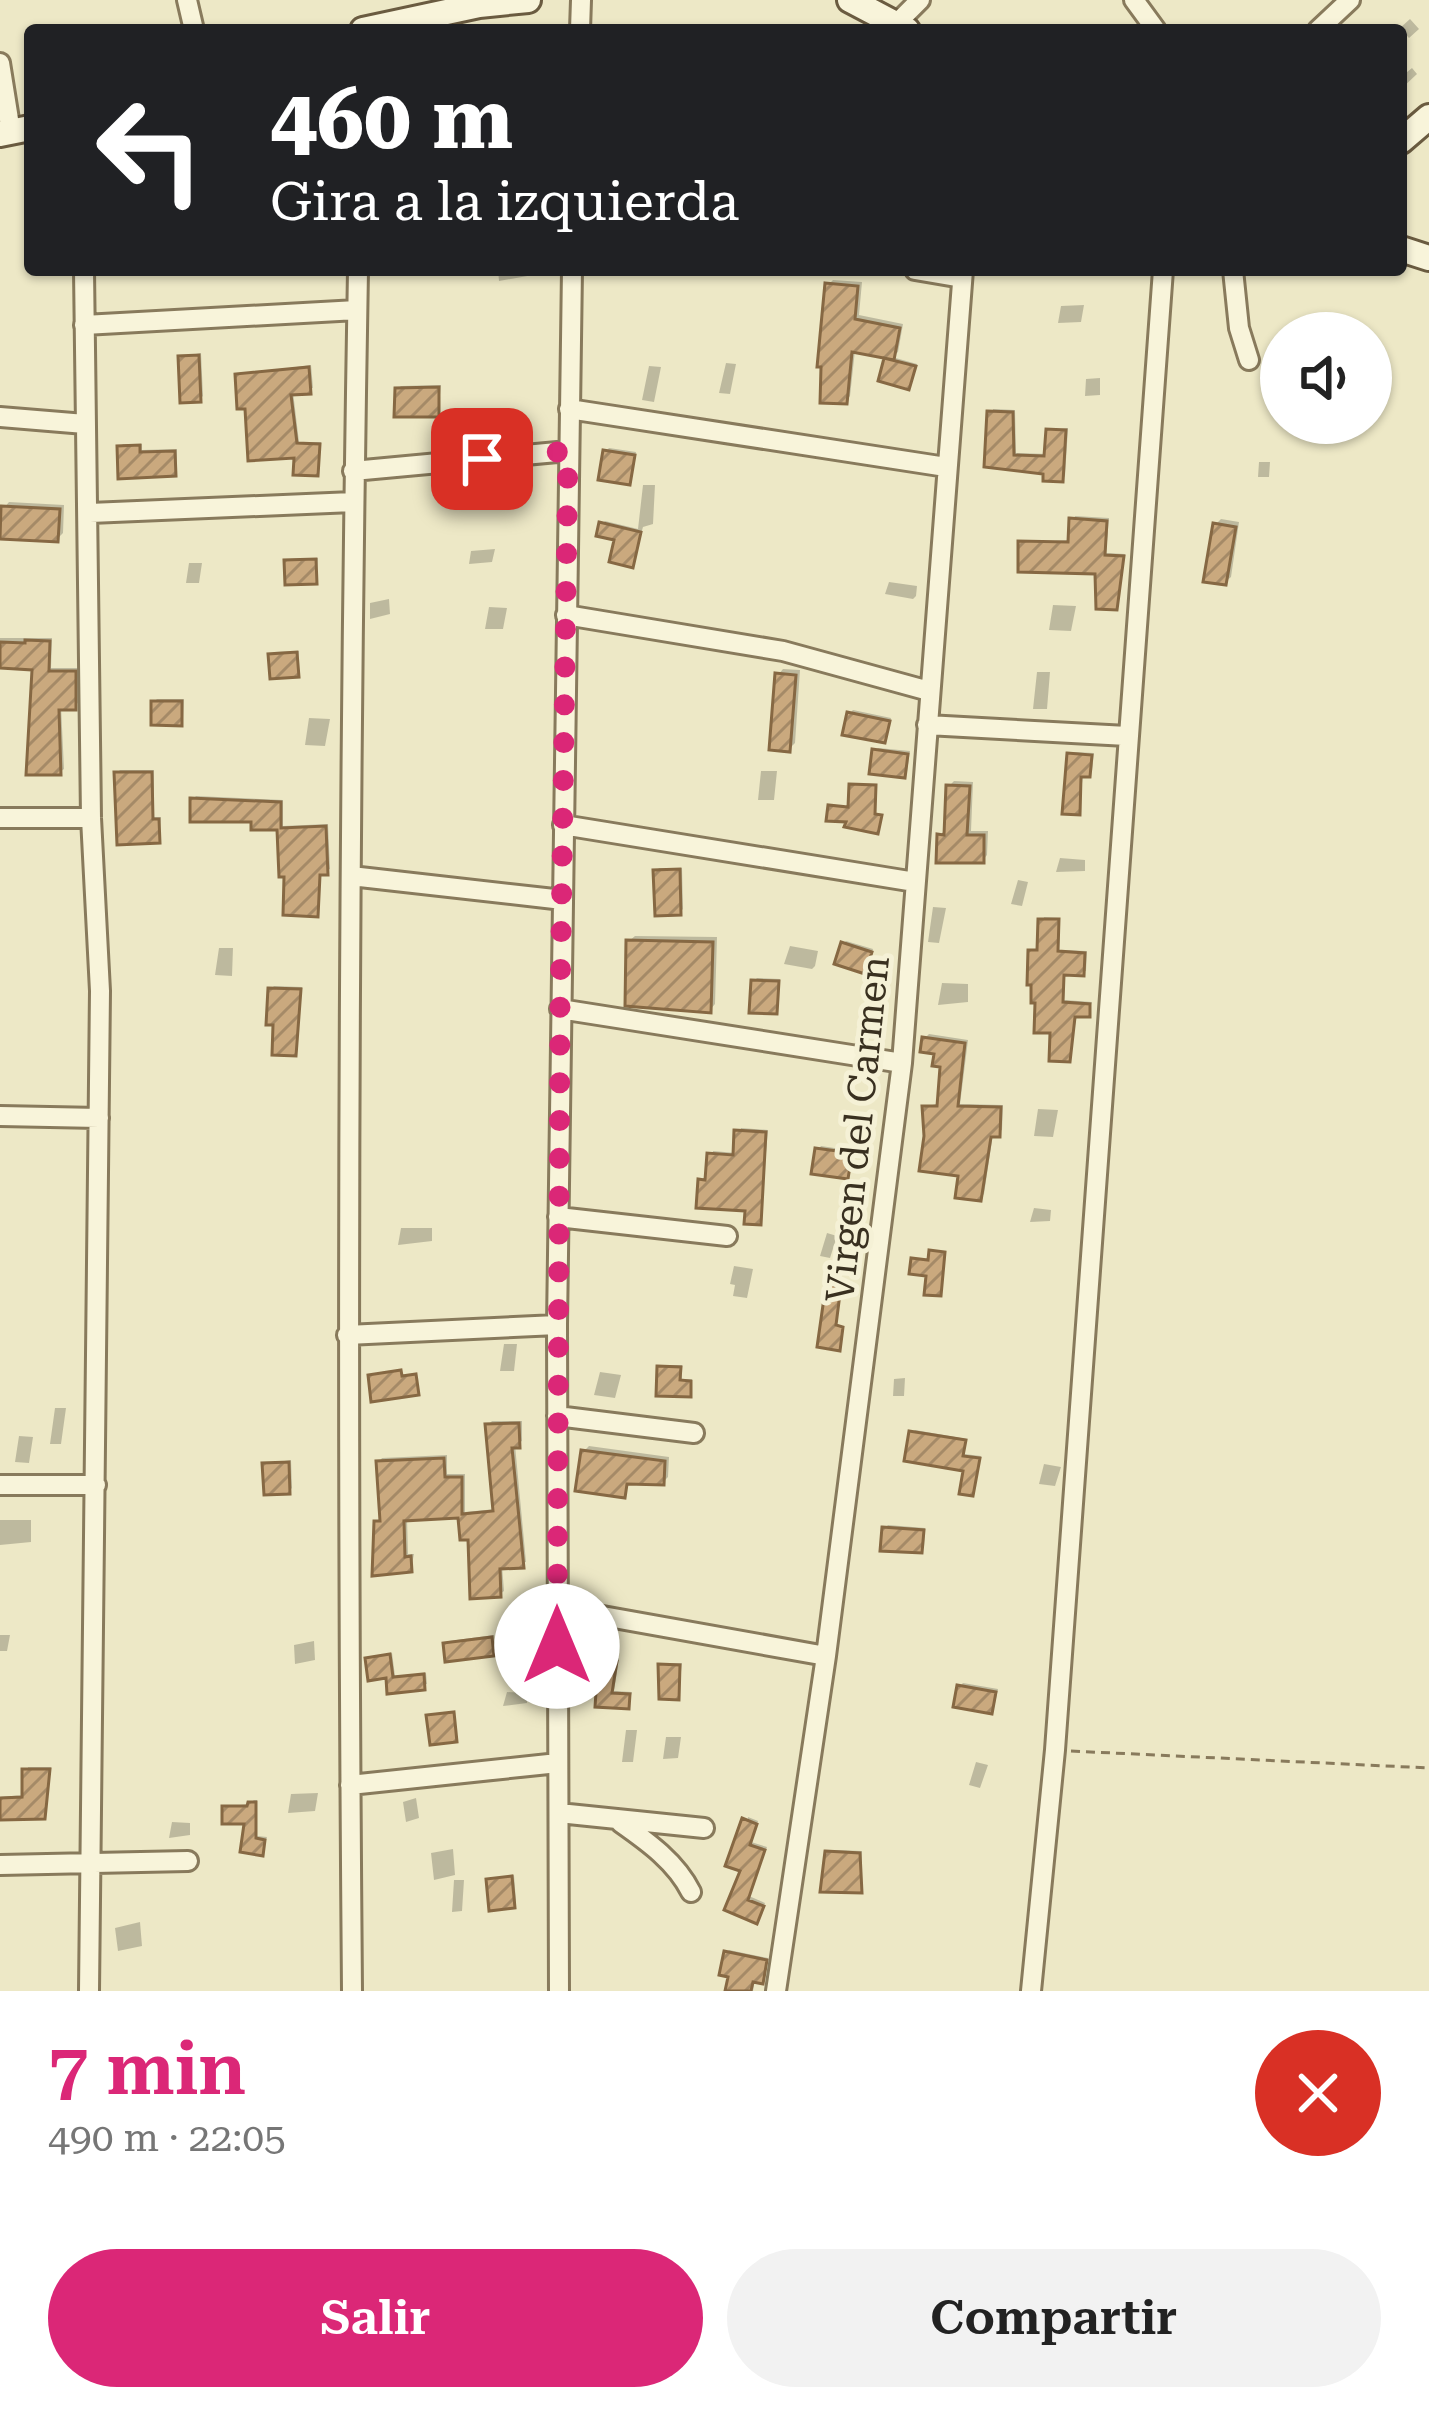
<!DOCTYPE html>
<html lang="es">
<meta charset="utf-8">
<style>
body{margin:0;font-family:"Roboto Serif",serif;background:#f2f2f2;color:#222;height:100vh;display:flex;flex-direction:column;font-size:45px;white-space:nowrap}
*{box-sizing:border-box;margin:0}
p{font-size:39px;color:#767676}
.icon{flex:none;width:66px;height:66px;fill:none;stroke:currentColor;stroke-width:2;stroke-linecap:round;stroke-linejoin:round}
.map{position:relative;height:1991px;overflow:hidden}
.side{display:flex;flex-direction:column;background:#fff;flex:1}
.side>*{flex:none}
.guide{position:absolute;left:24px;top:24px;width:1383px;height:252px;border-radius:12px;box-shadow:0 3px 9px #0004;background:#202124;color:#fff;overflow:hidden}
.fabs{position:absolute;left:1260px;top:312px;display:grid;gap:24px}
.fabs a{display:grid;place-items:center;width:132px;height:132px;border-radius:50%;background:#fff;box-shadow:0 3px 9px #0004;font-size:60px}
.pin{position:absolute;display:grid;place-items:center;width:102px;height:102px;color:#fff;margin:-51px;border-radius:24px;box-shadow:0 6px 18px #0006}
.me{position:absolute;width:132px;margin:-66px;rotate:0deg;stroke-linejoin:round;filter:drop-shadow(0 0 9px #0008)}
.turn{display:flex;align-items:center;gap:42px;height:252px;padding:0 48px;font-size:54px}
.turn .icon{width:156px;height:156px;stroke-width:2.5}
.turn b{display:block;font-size:84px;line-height:102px}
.round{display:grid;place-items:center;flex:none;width:126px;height:126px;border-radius:63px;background:#f2f2f2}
.summary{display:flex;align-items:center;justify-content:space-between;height:204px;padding:0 48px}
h1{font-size:72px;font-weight:600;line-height:90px;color:#db2777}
.action{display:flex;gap:24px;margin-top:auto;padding:24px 48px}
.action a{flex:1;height:138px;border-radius:72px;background:#db2777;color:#fff;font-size:48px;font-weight:600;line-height:138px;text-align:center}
.action a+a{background:#f2f2f2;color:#222}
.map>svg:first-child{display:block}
.shadow{fill:#0003}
.building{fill:url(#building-hatch);stroke:#866843;stroke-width:3}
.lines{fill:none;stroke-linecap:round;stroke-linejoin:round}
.street-casing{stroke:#887a5c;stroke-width:24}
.secondary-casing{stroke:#6a5b40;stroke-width:30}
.path{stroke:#887a5c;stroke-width:3;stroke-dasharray:9 6;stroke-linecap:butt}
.street{stroke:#f8f4da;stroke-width:18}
.secondary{stroke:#f8f4da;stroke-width:24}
.route{stroke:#db2777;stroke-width:21;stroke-dasharray:0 37.8}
.labels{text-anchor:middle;stroke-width:10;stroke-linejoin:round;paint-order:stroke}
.street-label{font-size:39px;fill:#393020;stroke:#f5f1d6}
</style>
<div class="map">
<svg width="1429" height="1991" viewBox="0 0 1429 1991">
<defs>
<pattern id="building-hatch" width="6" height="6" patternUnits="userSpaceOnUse" patternTransform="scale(3)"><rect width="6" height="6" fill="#caa97e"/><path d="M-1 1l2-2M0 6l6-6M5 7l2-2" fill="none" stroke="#a58a67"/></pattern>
</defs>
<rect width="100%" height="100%" fill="#ede8c6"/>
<path class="shadow" d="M1410,19L1419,29L1409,38L1400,28Z
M701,27L766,30H697Z
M1412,68L1417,74L1401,89V77Z
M498,270H533V275L499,281Z
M833,280L862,282L859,315L903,324L898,352L892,357L917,364L908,387L881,379L888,355L855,350L850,396L846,401L828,285Z
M1084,305L1081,322L1058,323L1061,306Z
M201,353L203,396L200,399L181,357Z
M726,363L736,364L730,394L719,393Z
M311,365L313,388L293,392L299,442H321L317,473L248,405L238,375Z
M649,366L661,367L654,402L642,400Z
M1100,378V395L1085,396L1086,379Z
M441,385L438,414L398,389L401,386Z
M993,409L1015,410L1016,453L1048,454L1049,430L1068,428L1065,476L1062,479L1047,471L987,464Z
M123,444H142V450L177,449V470L174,473L120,447Z
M609,448L636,452L629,482L606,451Z
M1259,462H1270L1269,477H1258Z
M643,485H655L653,524L643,527L632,564L618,538L602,524L605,521L638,529Z
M9,502L64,505L63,533L57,539L4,508Z
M1075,516L1109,518L1106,553L1125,554L1116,607L1098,571L1021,543L1071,540Z
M1221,519L1239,522L1231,577L1225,582L1216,524Z
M495,549L492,562L469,564L471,551Z
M318,558L316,581L287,562L290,559Z
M189,563H202L199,583H186Z
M889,582L917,586L916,596L913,599L885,594Z
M389,599L390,614L370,619V603Z
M1053,605L1076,606L1071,631L1049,630Z
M489,607L507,608L503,629H485Z
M0,638H52L51,668H78L79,703L61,706L64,769L60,772L35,667H0Z
M299,651L297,674L271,655L274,652Z
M783,669L800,670L795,743L789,749L778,675Z
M1037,672H1050L1047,709H1033Z
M157,699H184L183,719L180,723L154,702Z
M853,710L891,718L887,737L884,740L850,713Z
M309,718L330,719L325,746L305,745Z
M878,748L910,751L907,772L904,775L875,751Z
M1073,752L1094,753L1092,771L1083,774L1079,812L1070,755Z
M120,770H154V817H161L159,841L117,773Z
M761,771H777L774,800H758Z
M954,781L973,782L971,831H988L987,855L983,860L939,836L944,831L949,786Z
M196,796L283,800V826L328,824L330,869L321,872L319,911L316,914L288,874L280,827L193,799Z
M1060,858L1085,860V871L1056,872Z
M659,868H682L683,909L680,912L656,872Z
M1018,880L1028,882L1022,906L1011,904Z
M933,907L946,908L939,943L928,942Z
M1044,917L1060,918L1059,950L1087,951L1086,971L1065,972L1064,1000L1092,1002L1088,1014H1077L1069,1059L1053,1030L1031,951L1040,949Z
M635,936L717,937L715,1004L710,1010L629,941Z
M846,941L873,949L867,967L843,944Z
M790,946L818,951L815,966L812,969L784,964Z
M219,948H233L232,976L215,975Z
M757,978L780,979L776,1011L754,981Z
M942,983L968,984V1002L938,1005Z
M274,986L302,987L294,1053L276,1022L271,989Z
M929,1034L968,1040L960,1104L1003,1105L1002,1130L993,1134L984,1194L980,1198L927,1136L925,1107L940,1103L943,1064L925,1038Z
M1038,1109L1058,1110L1053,1137L1034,1136Z
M741,1128L768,1130L760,1222L748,1208L701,1181L708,1178L713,1151L736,1153Z
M821,1146L854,1151L850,1173L847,1176L818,1150Z
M1034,1208L1051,1210L1050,1221L1030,1222Z
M401,1228H432V1241L398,1245Z
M827,1233L837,1236L830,1258L820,1256Z
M734,1266L753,1269L747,1298L733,1296L735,1285L730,1284Z
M504,1344H517L514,1371H500Z
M663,1365H682V1379H692L690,1394L660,1367Z
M600,1372L621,1375L615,1398L594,1395Z
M905,1378L904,1396H893L894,1379Z
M55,1408H66L61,1444H50Z
M492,1421H522V1441L515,1445L526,1562L502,1566L504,1591L500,1594L460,1515L407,1518L408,1554H414L411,1569L377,1522L381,1518L379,1462L382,1458L447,1455V1474H465V1512L496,1509L488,1425Z
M915,1430L967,1439L964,1454L981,1456L972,1493L967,1468L912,1433Z
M19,1436L33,1437L29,1463L15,1462Z
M589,1446L669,1457L668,1477L663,1482L630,1481L624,1495L584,1451Z
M291,1460L292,1488L289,1491L265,1464Z
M1044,1464L1061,1467L1055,1486L1039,1484Z
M0,1520H31V1542L0,1545Z
M888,1525L925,1528L924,1547L921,1550L885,1528Z
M0,1635H10L7,1651H0Z
M494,1635L493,1653L446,1644L449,1641Z
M314,1641L315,1660L295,1664L294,1645Z
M392,1653L395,1676L426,1673L427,1684L390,1690L389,1675L368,1659Z
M586,1654L619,1658L614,1691L632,1692L628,1706L598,1704L601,1674L583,1657Z
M664,1663H682L678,1697L661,1666Z
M963,1683L998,1689L994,1708L991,1711L960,1686Z
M507,1692L527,1693V1703L503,1706Z
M626,1730H637L633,1762H622Z
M666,1737H681L678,1758L663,1759Z
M976,1762L988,1765L980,1788L969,1785Z
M28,1767H51L46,1813L0,1818V1797L25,1795Z
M318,1793L315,1811L288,1813L291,1794Z
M416,1798L419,1818L406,1822L403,1802Z
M254,1800H257V1836L267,1837L262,1852L248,1821L225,1807L249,1804Z
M748,1817L758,1821L751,1842L767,1847L749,1896L765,1903L759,1917L728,1909L744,1869Z
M172,1822L190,1823V1835L169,1838Z
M453,1849L455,1875L434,1880L431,1853Z
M832,1850L862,1851L861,1890L828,1853Z
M514,1875L516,1902L513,1905L489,1880Z
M454,1880H464L462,1911L452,1912Z
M140,1922L142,1946L118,1951L115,1928Z
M729,1950L768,1958L765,1978L755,1979L753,1991H727L732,1975L726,1953Z"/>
<path class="building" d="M825,283L858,286L855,319L900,328L894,360L852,352L847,404L820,403L821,367H817Z
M199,355L201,402L180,403L178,356Z
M884,358L916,366L909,390L878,381Z
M309,367L311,394L291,395L297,443L320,444L318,476L293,475L294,458L248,461L245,409H237L235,374Z
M439,387V417H394L395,388Z
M987,411L1013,412L1014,455L1044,456L1046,429L1066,430L1063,482L1043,481V474L984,467Z
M140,445V452L175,451L176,476L118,479L117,446Z
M603,450L635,455L630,485L598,480Z
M1,506L60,509L58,542L0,539Z
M1069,518L1107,521L1105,555L1124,556L1117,610L1096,609L1095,574L1018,572V541L1068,542Z
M599,522L641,532L633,568L609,562L614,540L596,536Z
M1213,523L1236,527L1226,585L1203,582Z
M316,559L317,584L285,585L284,560Z
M25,640L50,641L49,671H76V710H59L61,775H26L32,670L0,668V642L25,643Z
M297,652L299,677L270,679L268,654Z
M775,673L796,675L790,752L769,750Z
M151,701H182V726L151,725Z
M847,712L890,721L885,743L842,735Z
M872,749L908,754L905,778L869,774Z
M1067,753L1092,755L1090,777H1081L1080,815L1062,814Z
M114,772H152L153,819H159L160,843L117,845Z
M849,784L876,785L875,814L882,815L878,834L844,827L846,822L826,821L828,805L848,807Z
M946,785L970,786L967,835H984V863H936L937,834L944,835Z
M190,798L281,802V828L326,826L328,875H320L318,917L283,915L284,877H279L277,830H251V822H190Z
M680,869L681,915L655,916L653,870Z
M1038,919H1059L1058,951L1085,953L1084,976L1064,975L1063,1002L1090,1004V1017H1075L1070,1062L1049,1061L1050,1033H1034L1035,1003H1031V985H1027L1028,950H1037Z
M626,940L713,942L711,1013L625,1006Z
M841,942L872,952L865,974L834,964Z
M751,980L779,981L777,1014L749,1013Z
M268,988L301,989L296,1056L272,1055L273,1025H266Z
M922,1037L965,1043L958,1106L1001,1107L1000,1137H991L981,1201L955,1198L958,1176L919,1171L924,1136L922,1106H937L940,1067L932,1066L934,1054L920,1052Z
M734,1130L766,1132L761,1225L744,1224L745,1211L696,1208L698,1179L705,1180L707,1153L733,1155Z
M815,1148L852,1153L848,1179L811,1174Z
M929,1250L945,1252L941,1296L924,1295L926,1276L909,1274L911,1258L928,1260Z
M826,1284L841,1286L836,1325L843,1327L840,1351L817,1347Z
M657,1366L681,1367L680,1380L691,1381V1397L656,1396Z
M401,1370L402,1376L416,1374L419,1395L371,1402L368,1375Z
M519,1423L520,1448H512L524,1568L500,1569L501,1597L470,1599L468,1540H460L458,1518L404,1521L405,1557L411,1556L412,1572L372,1576L374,1521H380L376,1461L444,1458L445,1477H462V1514L493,1511L485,1424Z
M909,1431L966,1440L963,1456L980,1458L973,1496L959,1494L963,1471L904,1461Z
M581,1450L665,1461L664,1485L627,1484L625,1498L575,1491Z
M289,1462L290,1494L264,1495L262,1463Z
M882,1527L924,1530L922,1553L880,1551Z
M492,1637L494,1656L445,1662L443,1643Z
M390,1654L393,1677L424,1674L425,1690L387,1694L386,1678L368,1681L365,1658Z
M580,1655L617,1661L612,1693L630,1694L629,1709L595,1707L597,1677L577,1674Z
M658,1664L680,1665L679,1700L659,1699Z
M957,1685L996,1692L992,1714L953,1707Z
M454,1712L457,1742L430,1745L426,1715Z
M22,1769H50L45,1819L0,1820V1798L22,1797Z
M248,1802H256V1838L265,1840L263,1856L240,1852L244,1824H222V1806H247Z
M742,1818L757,1824L750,1845L765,1850L748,1900L764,1906L757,1924L724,1910L740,1871L725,1866Z
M825,1851L860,1853L862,1893L820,1892Z
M512,1876L515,1908L489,1911L486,1879Z
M724,1951L767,1960L763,1984L753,1982L751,1991H725L728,1977L719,1975Z"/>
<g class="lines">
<defs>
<path id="street" d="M187,0L194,30
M1134,0L1156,30
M897,23L920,0
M580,30L581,0
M1318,30L1350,0
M0,63L11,132
M84,270L91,818L100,991L89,1991
M915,270L962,278
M1233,270L1239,328L1249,360
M84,325L357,310
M569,409L946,467
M0,417L85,424
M353,471L568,451
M90,513L353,502
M566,615L783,651L929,691
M927,725L1127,736
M0,818H91
M563,825L915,882
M351,876L563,900
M560,1009L902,1063
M0,1116L99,1118
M558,1217L727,1236
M347,1335L557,1325
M557,1416L694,1433
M0,1485H96
M558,1608L826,1656
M350,1785L558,1763
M559,1813L704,1828
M621,1823C648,1842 676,1862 691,1892
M0,1865L188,1861
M352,1991C347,1417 348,844 358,270
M559,1991L557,1325L572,270
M776,1991L826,1656L902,1063L963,270
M1031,1991L1055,1750L1163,270"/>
<path id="secondary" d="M850,0L907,30
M363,30L479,5L528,0
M0,134L30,128
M1401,141L1429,117
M1401,249L1429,258"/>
</defs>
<use href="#street" class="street-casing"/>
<use href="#secondary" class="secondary-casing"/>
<path class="path" d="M1071,1751L1429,1768"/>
<use href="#street" class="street"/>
<use href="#secondary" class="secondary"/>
</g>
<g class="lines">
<path class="route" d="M482,459L568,451L560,1009L557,1646"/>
</g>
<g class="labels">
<g class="street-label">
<text transform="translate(857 1129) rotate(-84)" y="14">Virgen del Carmen</text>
</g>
</g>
</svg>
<div class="fabs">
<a><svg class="icon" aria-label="sound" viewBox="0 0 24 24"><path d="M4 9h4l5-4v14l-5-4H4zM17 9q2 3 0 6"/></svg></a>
</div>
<div class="pin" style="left:482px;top:459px;background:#d93025"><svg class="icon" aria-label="arrive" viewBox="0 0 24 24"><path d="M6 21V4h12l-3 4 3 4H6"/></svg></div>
<svg class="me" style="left:557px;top:1646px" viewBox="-20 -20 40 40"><circle r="19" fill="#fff"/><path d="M0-13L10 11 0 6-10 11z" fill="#db2777"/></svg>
<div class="guide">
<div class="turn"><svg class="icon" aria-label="left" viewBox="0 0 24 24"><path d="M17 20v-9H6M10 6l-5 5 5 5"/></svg><div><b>460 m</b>Gira a la izquierda</div></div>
</div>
</div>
<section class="side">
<div class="summary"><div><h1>7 min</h1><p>490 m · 22:05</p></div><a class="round" style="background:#d93025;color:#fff"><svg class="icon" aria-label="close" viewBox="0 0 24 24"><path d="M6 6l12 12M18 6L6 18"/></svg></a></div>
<div class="action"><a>Salir</a><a>Compartir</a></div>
</section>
